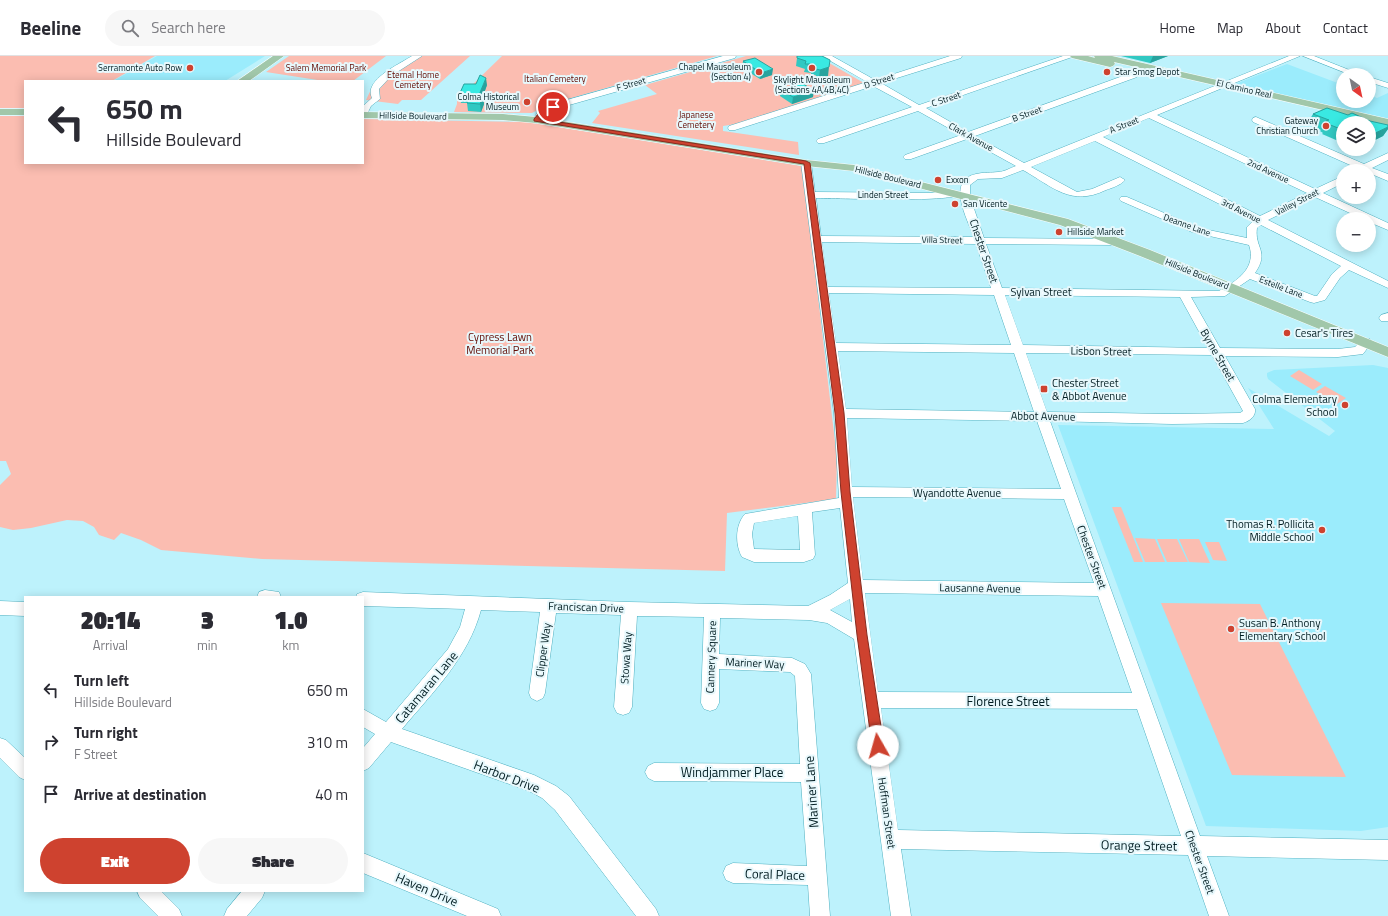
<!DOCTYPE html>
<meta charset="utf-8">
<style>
body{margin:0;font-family:"Titillium Web",sans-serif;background:#f7f7f7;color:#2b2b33;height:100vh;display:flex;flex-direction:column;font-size:15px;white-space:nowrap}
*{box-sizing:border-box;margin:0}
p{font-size:13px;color:#7c7c81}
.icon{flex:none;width:22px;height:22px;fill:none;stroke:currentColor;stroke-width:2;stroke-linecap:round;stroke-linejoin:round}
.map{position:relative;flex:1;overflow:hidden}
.details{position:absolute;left:24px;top:540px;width:340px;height:296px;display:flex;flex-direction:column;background:#fff;border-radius:0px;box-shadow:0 2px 10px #0003}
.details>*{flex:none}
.hud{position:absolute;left:24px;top:24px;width:340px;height:84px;border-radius:0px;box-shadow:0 2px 10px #0003;background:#fff;color:#2b2b33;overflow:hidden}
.needle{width:26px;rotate:147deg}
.tools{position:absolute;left:1336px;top:12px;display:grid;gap:8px}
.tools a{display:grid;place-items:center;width:40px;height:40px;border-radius:50%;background:#fff;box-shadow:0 2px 10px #0003;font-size:20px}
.pin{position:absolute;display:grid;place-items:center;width:34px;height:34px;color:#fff;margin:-17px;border:2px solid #fff;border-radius:50%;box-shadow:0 1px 4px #0007}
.me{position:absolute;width:44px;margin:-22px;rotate:353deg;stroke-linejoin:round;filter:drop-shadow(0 0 3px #0008)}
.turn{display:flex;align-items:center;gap:14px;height:84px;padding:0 16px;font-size:18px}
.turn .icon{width:52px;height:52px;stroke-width:2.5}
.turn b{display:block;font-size:28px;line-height:34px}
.eta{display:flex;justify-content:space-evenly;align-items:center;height:68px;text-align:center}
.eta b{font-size:24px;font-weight:800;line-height:28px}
.action{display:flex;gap:8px;margin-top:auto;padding:8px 16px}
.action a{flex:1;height:46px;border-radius:24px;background:#ce422f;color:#fff;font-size:16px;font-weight:800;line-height:46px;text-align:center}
.action a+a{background:#f7f7f7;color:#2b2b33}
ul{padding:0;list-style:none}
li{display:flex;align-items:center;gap:12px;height:52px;padding:0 16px}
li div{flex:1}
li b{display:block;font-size:15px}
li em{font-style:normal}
header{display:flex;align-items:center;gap:24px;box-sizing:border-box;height:56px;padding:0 20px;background:#fff;border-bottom:1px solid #e1e1e2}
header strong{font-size:19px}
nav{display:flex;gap:22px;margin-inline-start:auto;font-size:14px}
.search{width:280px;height:36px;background:#f7f7f7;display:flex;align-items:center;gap:10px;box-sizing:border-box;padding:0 14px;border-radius:22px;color:#7c7c81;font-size:15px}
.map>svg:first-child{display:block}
.built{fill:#9becfc}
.green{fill:#fbbdb1}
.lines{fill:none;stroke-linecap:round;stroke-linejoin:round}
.minor-casing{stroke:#50b0c0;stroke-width:1}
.major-casing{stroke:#fff;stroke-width:1}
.minor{fill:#fff;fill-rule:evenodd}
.major{fill:#a1c7aa;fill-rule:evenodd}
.wall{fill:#31c8c2}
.shaded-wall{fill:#28a39e}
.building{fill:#39e9e2;stroke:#28a39e}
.route{fill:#ce422f;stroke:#862b1f}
.poi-dot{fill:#ce422f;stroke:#e7f8fc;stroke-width:1.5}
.labels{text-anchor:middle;stroke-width:4;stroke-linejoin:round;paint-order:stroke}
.far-poi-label{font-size:9px;fill:#001c21;stroke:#e7f8fc;text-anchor:end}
.far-park-label{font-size:9px;fill:#610a02;stroke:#e7f8fc}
.far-street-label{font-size:9px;fill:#001c21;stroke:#e7f8fc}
.street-label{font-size:11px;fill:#001c21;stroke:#e7f8fc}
.poi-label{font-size:11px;fill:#001c21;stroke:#e7f8fc;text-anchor:start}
.park-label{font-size:11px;fill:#610a02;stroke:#e7f8fc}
.near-street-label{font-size:13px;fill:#001c21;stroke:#e7f8fc}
</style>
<header>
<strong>Beeline</strong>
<div class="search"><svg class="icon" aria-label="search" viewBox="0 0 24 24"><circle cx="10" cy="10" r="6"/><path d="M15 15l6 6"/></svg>Search here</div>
<nav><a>Home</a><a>Map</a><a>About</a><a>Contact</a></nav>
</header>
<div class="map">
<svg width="1388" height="860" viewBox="0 0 1388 860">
<rect width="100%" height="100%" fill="#bdf2fc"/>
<path class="built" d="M157,0H265L225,25H113Z
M1287,8L1343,29V45H1369V39L1377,42L1388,37V64L1235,28Z
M1373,309L1388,312V771L1361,775L1206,770L1058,369L1274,373L1248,332L1329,380L1335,375L1268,323L1267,320V317L1274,314Z"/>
<path class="green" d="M0,0H155L112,25H25V52H0Z
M289,0H386L353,25H324L266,16Z
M415,0H470L421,44H402L398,48L366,44L374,27Z
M502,0H717L547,49L532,57L454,56L457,48V45L469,32Z
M746,0H817L864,27L736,68L723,70V75L798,86L799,99L592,67L600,57L598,55L657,38L645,29Z
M0,60H25V107H363V63L526,66L801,110L803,112L837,403L836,443L727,457L725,515L262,503L161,494L141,484L121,477L114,484L99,479L94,471L83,465L67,464L31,472L13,474L0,471V429L11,418L6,405H0Z
M1299,314L1322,328L1313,334L1290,320Z
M1325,330L1346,342L1337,348L1316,336Z
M1112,451H1121L1143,506H1134Z
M1135,482L1155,483L1165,506H1145Z
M1157,483H1177L1188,506H1167Z
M1179,483H1199L1210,507L1189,506Z
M1205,486H1219L1227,505L1213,504Z
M1161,547L1260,548L1346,721L1232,719Z"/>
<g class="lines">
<defs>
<path id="minor" d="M412,0H422L391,20L379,33L380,43L371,50L366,60L363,61V50L372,42C371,40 370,35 371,33C375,19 401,7 412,0Z
M723,0H736L735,2L548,55L539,66L536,67L532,64L542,51Z
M822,0H832L875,24L950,0H962L961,2L881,27L919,49L1063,0H1075L926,52L968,76L1131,17L1139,8H1145L1146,10L1137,21L975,80L1024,107L1289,0H1300L1157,59L1315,133L1343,120V127L1323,137L1388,167V174L1369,166V163H1363L1315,141L1268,164L1388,225V232L1349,214L1340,222L1325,244L1314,247L1310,246L1250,223L1225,240L1191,241L1220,292L1338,293L1355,291C1360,286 1362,281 1370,283L1372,286L1363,298L1338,301L1225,300L1255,353C1256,360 1250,365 1243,367L1172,368L1050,365L1200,780L1388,784V804L1207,800L1229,860H1209L1188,799L901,793L911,860H891L854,583L827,567L809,564L720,562L719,598L792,602L805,608L811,618L830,860H810L808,829L733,827L726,824L723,817L726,810L733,807L807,810L801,726L654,725L648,722L645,716L648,710L654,707L800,708L795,620L790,616L719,613V647L716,653L710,655L704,653L701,647L704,561L637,560L632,651L629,657L623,659L617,657L614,651L621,559L556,557L545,637L543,642L537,645L531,642L529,637L540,556L481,554C468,602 433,636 402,673L534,719L556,730L569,740L656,853L659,860H636L555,754L542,742L529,735L391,686L369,712L363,715V692L375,678L363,671V653L386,666L448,593L460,571L465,553L363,550V541H356L357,538L363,536L629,546L808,550L830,539L848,527L840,452L812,456L815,499L813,503L804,506H754L742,501C735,489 735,469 745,458L839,442L834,357L801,107L806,104L811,107L815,136L933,137L955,135L960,138C952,147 835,142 816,142L821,180L974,181C967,163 946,124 976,118C984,116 991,117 998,116C1004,116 1010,112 1016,110L967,83L911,103H905L903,101L905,99L961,79L918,55L824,87H818L816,85L818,83L912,51L873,30L735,74H729L728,72L729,70L867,26ZM1149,62L1307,137L1260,160L1103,81ZM1095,85L1253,165L1247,171V182L1199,172L1127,141H1121L1119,143L1121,145L1192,176L1249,189C1257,212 1237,225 1219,235L1002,232L986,188L1116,189L1121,186L1116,183L984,182L970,141V129L978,123L1002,122L1023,114C1053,131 1071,151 1106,134C1112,132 1121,129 1125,124L1120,121L1092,133L1077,136L1031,111ZM1261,169L1341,210L1332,218L1317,240H1315L1255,217C1270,195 1254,192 1257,172ZM822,186L976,188L991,232L828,231ZM829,237L994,239L1011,289L836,287ZM1005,239L1180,241L1208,292L1023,289ZM838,295L1014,297L1034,356L846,353ZM1026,297L1212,299L1243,355L1240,357L1172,358L1047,356ZM847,362L1037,365L1061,433L852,431ZM853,441L1064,443L1094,527L863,524ZM798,460L800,494L754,493L752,478L754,467ZM865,537L1098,540L1132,637L878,636ZM850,543L852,566L830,554ZM881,652L1137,653L1181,780L898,774Z
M1303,0H1314L1362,19H1351Z
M1369,21L1388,27V32L1369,26Z
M1256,61L1364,108L1388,97V104L1372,112L1388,118V125L1369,117V115H1356L1357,112L1253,66L1252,64L1253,62Z
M1388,257V265H1381L1379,262L1381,259Z
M265,534L279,536L281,541H257L259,536Z
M0,545L25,546V560L0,559Z
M0,682L6,684L25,702V724L19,721L0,702Z
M363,797L498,853L501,860H467L363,817Z
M137,835H161L179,853L182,860H158L140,842Z
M242,835H265L262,842L247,860H224L227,853Z"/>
<path id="major" d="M273,0H284L249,25H237Z
M1070,0H1088L1095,2L1094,0H1112L1388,63V69L1114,6L1115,8L1113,10L1110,11L1072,2Z
M0,53H25V59H0Z
M363,56L503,58L536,61L806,104L854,109L1068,163L1150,194L1388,291V301L1140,200L1060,169L854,115L806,110L536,67L503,64L363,62Z"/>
</defs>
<use href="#minor" class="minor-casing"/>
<use href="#major" class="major-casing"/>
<use href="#minor" class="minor"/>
<use href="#major" class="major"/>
</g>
<path class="wall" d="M822,0L828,20L819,22L815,21L816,19H811V17L804,16L805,13L796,10L797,2Z
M1121,0H1168L1150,7Z
M743,5L772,19L760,23L742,12Z
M487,29L483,40L484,48L481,56L468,55L467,47H461L459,39Z
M781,34L813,41L792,48L780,40Z
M1327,52L1344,58L1348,59L1352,57L1370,65L1388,69V73L1383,80L1369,87V67H1343V87L1322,78L1323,77L1320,75L1321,74L1307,68L1313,58Z"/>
<path class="shaded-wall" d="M1153,0H1168L1150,7Z
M829,11L828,20L819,22L820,14Z
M773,13L772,19L760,23L761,17Z
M486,22L487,29L483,40L484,48L481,56L479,39Z
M814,35L813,41L792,48L793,41Z
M1388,71V73L1383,80L1369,87V80Z"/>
<path class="building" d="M797,0H822L830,4L829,11L820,14L816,13V11L812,10V8H805L806,5L797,2Z
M755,2L773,13L761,17L743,5Z
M480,19L486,22L479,39L483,40L480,48L467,47L471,39H459L464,28H476Z
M802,27L814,35L793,41L781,34Z
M1327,52L1348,59L1352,57L1370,65L1388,69V71L1369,80V67H1343V74L1328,68L1330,67L1326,65L1329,64L1313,58Z"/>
<path class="route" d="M553,49L555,50V52L547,55L540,63L806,105L810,107L844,357L850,436L867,579L884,690L882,694L878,696L874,694L872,690L857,579L841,436L835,357L804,108L534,65V63L543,52Z"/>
<g class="poi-dot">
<circle cx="190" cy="12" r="4"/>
<circle cx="812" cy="12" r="4"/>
<circle cx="759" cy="16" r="4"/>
<circle cx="1107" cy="16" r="4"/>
<circle cx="527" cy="46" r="4"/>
<circle cx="1326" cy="70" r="4"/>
<circle cx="938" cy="124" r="4"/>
<circle cx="955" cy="148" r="4"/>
<circle cx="1059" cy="176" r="4"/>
<circle cx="1287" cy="277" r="4"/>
<rect x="1040" y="329" width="8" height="8" rx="2"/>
<circle cx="1345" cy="349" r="4"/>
<circle cx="1322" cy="474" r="4"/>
<circle cx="1231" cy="573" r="4"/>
</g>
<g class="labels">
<g class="far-poi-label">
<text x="751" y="14">Chapel Mausoleum<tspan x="751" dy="10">(Section 4)</tspan></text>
<text x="182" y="15">Serramonte Auto Row</text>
<text x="1115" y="19" text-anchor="start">Star Smog Depot</text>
<text x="812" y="27" text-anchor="middle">Skylight Mausoleum<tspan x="812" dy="10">(Sections 4A,4B,4C)</tspan></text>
<text x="519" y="44">Colma Historical<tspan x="519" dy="10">Museum</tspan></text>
<text x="1318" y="68">Gateway<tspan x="1318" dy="10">Christian Church</tspan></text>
<text x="946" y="127" text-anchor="start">Exxon</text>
<text x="963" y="151" text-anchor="start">San Vicente</text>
<text x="1067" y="179" text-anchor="start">Hillside Market</text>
</g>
<g class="far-park-label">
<text x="326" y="15">Salem Memorial Park</text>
<text x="413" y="22">Eternal Home<tspan x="413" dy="10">Cemetery</tspan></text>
<text x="555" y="26">Italian Cemetery</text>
<text x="696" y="62">Japanese<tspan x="696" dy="10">Cemetery</tspan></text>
</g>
<g class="far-street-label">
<text transform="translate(879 25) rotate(-18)" y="3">D Street</text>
<text transform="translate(631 28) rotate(-16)" y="3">F Street</text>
<text transform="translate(1244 33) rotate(13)" y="3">El Camino Real</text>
<text transform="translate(946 43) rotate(-19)" y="3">C Street</text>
<text transform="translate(1027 58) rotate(-20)" y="3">B Street</text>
<text transform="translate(413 60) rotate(1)" y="3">Hillside Boulevard</text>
<text transform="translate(1124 69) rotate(-22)" y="3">A Street</text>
<text transform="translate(971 81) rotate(29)" y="3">Clark Avenue</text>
<text transform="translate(1268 115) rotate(25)" y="3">2nd Avenue</text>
<text transform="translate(888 121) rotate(14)" y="3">Hillside Boulevard</text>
<text x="883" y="142">Linden Street</text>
<text transform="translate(1297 146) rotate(-27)" y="3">Valley Street</text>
<text transform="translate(1241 155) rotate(27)" y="3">3rd Avenue</text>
<text transform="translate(1187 169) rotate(20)" y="3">Deanne Lane</text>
<text transform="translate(942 184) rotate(1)" y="3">Villa Street</text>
<text transform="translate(1197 218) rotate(22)" y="3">Hillside Boulevard</text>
<text transform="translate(1281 231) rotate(21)" y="3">Estelle Lane</text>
</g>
<g class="street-label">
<text transform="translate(984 195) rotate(71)" y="4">Chester Street</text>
<text x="1041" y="240">Sylvan Street</text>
<text transform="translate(1101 295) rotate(1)" y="4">Lisbon Street</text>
<text transform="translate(1218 299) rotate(60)" y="4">Byrne Street</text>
<text transform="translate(1043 360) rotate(1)" y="4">Abbot Avenue</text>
<text x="957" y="441">Wyandotte Avenue</text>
<text transform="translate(1092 501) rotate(70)" y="4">Chester Street</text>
<text transform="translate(980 532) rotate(1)" y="4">Lausanne Avenue</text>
<text transform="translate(586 551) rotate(2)" y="4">Franciscan Drive</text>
<text transform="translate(543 594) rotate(-82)" y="4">Clipper Way</text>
<text transform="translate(711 601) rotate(-88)" y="4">Cannery Square</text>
<text transform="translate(626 602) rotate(-86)" y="4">Stowa Way</text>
<text transform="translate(755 607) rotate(3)" y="4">Mariner Way</text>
<text transform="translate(887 757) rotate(82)" y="4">Hoffman Street</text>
<text transform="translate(1200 806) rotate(70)" y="4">Chester Street</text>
</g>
<g class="poi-label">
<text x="1295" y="281">Cesar's Tires</text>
<text x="1052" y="331">Chester Street<tspan x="1052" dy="13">&amp; Abbot Avenue</tspan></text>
<text x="1337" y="347" text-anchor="end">Colma Elementary<tspan x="1337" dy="13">School</tspan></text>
<text x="1314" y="472" text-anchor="end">Thomas R. Pollicita<tspan x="1314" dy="13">Middle School</tspan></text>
<text x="1239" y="571">Susan B. Anthony<tspan x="1239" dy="13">Elementary School</tspan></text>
</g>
<g class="park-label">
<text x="500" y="285">Cypress Lawn<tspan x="500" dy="13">Memorial Park</tspan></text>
</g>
<g class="near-street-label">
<text transform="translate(426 631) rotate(-50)" y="5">Catamaran Lane</text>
<text x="1008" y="650">Florence Street</text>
<text x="732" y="721">Windjammer Place</text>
<text transform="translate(507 720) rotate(21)" y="5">Harbor Drive</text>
<text transform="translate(811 736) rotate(-94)" y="5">Mariner Lane</text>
<text transform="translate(1139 789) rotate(1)" y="5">Orange Street</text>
<text transform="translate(775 818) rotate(2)" y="5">Coral Place</text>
<text transform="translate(427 833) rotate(23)" y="5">Haven Drive</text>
</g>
</g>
</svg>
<div class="tools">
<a><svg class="needle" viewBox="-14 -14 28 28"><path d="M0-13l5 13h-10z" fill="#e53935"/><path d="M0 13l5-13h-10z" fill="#7c7c81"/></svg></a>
<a><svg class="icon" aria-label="layers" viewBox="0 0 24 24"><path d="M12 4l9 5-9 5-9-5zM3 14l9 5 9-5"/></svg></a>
<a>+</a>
<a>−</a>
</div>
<div class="pin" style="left:553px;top:51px;background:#d93025"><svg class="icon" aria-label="arrive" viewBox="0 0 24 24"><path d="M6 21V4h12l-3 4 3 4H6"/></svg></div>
<svg class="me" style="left:878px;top:690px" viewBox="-20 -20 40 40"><circle r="19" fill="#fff"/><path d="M0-13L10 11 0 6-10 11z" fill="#ce422f"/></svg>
<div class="hud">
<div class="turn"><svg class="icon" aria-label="left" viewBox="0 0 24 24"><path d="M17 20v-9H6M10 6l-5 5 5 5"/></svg><div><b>650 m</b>Hillside Boulevard</div></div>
</div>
<section class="details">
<div class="eta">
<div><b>20:14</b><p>Arrival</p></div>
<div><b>3</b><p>min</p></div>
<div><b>1.0</b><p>km</p></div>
</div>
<ul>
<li><svg class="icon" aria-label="left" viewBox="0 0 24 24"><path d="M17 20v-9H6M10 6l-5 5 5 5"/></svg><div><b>Turn left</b><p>Hillside Boulevard</p></div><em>650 m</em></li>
<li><svg class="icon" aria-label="right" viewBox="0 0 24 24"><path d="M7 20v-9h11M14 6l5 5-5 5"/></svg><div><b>Turn right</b><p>F Street</p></div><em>310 m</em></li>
<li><svg class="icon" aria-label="arrive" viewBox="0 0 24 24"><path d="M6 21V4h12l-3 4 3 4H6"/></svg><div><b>Arrive at destination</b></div><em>40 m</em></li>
</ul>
<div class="action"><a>Exit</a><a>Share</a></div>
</section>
</div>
